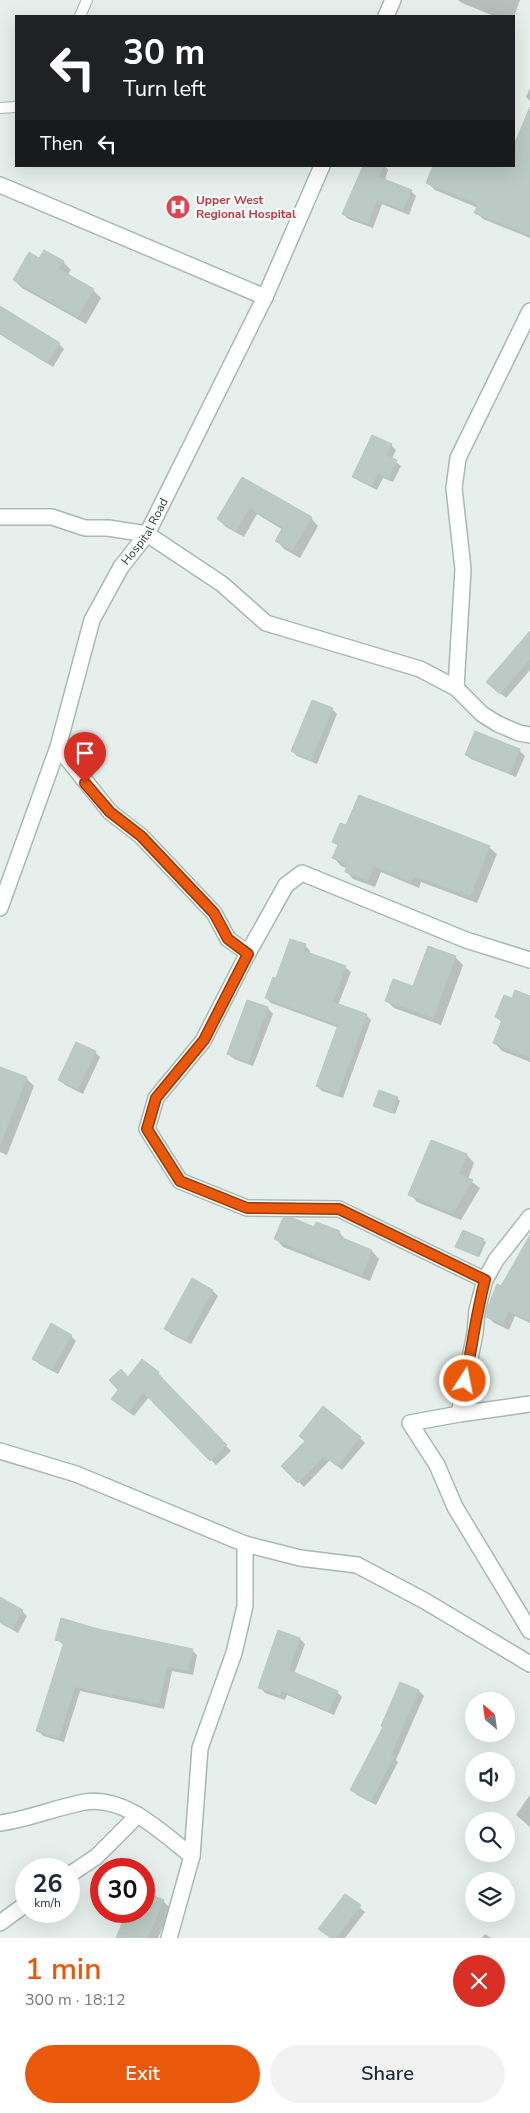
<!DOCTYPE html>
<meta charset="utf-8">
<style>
body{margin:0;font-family:"Nunito Sans",sans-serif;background:#f2f2f3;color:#1f2937;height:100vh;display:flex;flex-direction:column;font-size:19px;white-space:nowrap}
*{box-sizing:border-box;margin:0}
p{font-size:16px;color:#747a83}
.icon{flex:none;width:28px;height:28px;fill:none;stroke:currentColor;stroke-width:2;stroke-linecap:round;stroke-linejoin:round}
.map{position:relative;height:1938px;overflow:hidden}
.details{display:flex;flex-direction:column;background:#fff;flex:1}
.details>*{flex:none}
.banner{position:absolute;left:15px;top:15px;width:500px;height:152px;border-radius:0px;box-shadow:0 5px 20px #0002;background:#202124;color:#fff;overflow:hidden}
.needle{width:32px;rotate:331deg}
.tools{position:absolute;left:465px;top:1692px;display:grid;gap:10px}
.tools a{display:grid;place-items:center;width:50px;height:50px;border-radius:50%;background:#fff;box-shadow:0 5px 20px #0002;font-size:25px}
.speed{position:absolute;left:15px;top:1858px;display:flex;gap:10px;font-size:25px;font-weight:700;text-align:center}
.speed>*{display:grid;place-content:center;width:65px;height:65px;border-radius:50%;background:#fff;box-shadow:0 5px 20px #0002;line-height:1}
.speed small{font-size:12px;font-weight:400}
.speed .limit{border:8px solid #d22;background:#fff;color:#111}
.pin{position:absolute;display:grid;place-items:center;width:42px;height:42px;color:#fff;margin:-51px -21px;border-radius:50% 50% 50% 0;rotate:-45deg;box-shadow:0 0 5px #0007}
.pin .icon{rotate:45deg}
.me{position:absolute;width:55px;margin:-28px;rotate:11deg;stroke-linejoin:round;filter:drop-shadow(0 0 4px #0008)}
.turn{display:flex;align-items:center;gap:18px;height:105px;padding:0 25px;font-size:22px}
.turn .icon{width:65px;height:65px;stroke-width:2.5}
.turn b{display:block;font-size:35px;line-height:42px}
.then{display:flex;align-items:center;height:48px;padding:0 25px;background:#0003;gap:10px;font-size:19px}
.round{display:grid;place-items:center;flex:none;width:52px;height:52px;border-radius:26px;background:#f2f2f3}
.summary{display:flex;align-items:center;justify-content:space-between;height:85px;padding:0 25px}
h1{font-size:30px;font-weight:600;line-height:38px;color:#ea580c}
.button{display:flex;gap:10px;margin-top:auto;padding:10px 25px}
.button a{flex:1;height:58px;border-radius:30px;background:#ea580c;color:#fff;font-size:20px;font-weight:600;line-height:58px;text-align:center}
.button a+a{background:#f2f2f3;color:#1f2937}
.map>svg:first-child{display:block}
.shadow{fill:#0003}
.building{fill:#bbcac4;stroke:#b8c9c2}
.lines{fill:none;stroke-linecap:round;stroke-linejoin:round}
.service-casing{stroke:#a8b8b2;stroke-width:12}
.minor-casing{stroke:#a8b8b2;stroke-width:18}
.service{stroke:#fff;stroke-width:10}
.minor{stroke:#fff;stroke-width:15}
.route-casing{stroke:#983908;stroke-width:12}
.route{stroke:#ea580c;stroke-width:9}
.labels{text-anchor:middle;stroke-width:4.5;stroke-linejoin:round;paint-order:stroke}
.health-label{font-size:12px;font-weight:bold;fill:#be3a42;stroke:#f7fbf9;text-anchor:start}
.street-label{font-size:12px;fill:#24423a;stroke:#f7fbf9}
</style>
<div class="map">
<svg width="530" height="1938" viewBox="0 0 530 1938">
<rect width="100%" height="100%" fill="#e6efeb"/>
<path class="shadow" d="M458,0H520L514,17L494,16L462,3Z
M530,88V101L526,97Z
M530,108V238L483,219L476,212L478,208L435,190L428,183L514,166V148Z
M364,166H385L388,170L385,180L411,191L416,196L409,215L382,204L373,228L348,219L343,214Z
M39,260L63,262L71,270L67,276L93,290L101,298L86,324L22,288L14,280Z
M0,310L59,344L64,349L53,367L0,334Z
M391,445L396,450L392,459L401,466L393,482L383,478L377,490L359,481L354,476Z
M242,478L311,518L318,526L300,558L284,549L277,541L283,530L257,514L244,537L226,527L218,519Z
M530,633V670L506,698L493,687Z
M332,709L337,714L317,764L297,756L292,751Z
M519,750L525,756L516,777L471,759L466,754Z
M334,842L489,847L497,854L477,903L421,882L419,888L381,872L375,887L353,879L346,871L347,868L341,866L334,858L339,847Z
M305,945L310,951L309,954L345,967L351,972L338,1005L366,1015L371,1020L343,1098L322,1091L317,1086L339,1028L271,1003L266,998L276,979Z
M455,957L463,965L441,1025L394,1008L386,1000L413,987Z
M530,997V1062L502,1051L495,1043L503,1023L496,1017L512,1000Z
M248,1002L268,1008L273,1014L253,1066L234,1059L229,1054Z
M95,1052L100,1057L83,1094L65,1085L60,1080Z
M0,1078H26L34,1086L7,1155L0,1152Z
M397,1098L400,1101L395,1114L375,1106Z
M431,1141L467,1155L474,1163L468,1179L480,1188L461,1220L417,1202L410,1194Z
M315,1228L339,1232L346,1241L372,1251L379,1259L370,1281L283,1247L276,1239Z
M530,1238V1323L515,1316L509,1330L494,1323L487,1316Z
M483,1240L486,1242L479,1257L457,1247Z
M213,1291L218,1296L191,1344L171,1334L166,1328Z
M71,1336L76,1341L58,1374L39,1364L34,1358Z
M158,1373L163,1378L162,1380L231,1451L216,1465L149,1397L134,1416L118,1404L128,1379Z
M360,1438L365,1443L342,1470L330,1460L304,1487L283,1466Z
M0,1599L22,1611L27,1616L18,1633L0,1623Z
M98,1631L192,1650L197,1655L193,1675L172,1671L164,1709L80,1691L64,1742L43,1736L38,1730L64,1645L56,1639Z
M300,1639L305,1644L294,1674L337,1692L342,1697L334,1715L287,1695L285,1700L265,1693L260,1687Z
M401,1683L419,1691L424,1696L396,1760L398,1762L376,1805L357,1795L352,1790L384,1728Z
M530,1795V1827L516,1815Z
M144,1893L163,1901L171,1909L158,1938H117L144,1911Z
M345,1895L365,1912L345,1938H331L320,1929Z
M485,1934L491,1938H482Z"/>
<path class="building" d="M530,107V235L474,213L478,204L426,183L433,166H514V145Z
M363,166H383L379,177L412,190L403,210L377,200L368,224L342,214Z
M44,250L64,261L59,269L94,289L78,317L13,280L29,252L39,258Z
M0,306L60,343L47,363L0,334Z
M372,435L392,444L386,455L397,460L388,478L378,473L372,486L352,477Z
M242,477L312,517L292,551L275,541L283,527L249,508L236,531L217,519Z
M530,631V659L500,694L486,682Z
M312,700L333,708L311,760L291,751Z
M475,731L520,749L510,773L465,755Z
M359,795L490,846L470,896L414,876L411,882L374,866L368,881L345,872L347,864L332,858L338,845L332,842L340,823L346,825Z
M290,939L306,944L304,951L346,966L333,1002L367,1014L338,1094L316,1086L338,1025L265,998L273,977L276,978Z
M428,946L456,956L433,1018L385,1001L393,979L413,986Z
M515,990L530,996V1058L493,1043L502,1020L495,1017L504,995L512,998Z
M247,1000L268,1007L248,1062L227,1054Z
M76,1042L96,1051L78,1089L58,1080Z
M0,1067L27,1077L1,1143L0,1142Z
M379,1090L398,1097L392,1113L373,1106Z
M431,1140L467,1154L459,1174L473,1180L453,1213L408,1195Z
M283,1218H293L314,1227L316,1222L340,1231L338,1236L372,1250L362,1275L274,1239Z
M463,1230L484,1239L477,1256L455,1247Z
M530,1235V1320L508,1311L503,1324L486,1317L487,1309L497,1284L501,1286Z
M192,1278L213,1290L186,1340L164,1329Z
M51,1323L72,1335L52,1370L32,1359Z
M142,1359L159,1372L158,1374L227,1445L210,1461L143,1392L129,1412L111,1399L118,1390L109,1380L121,1369L128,1377Z
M323,1406L361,1437L337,1466L324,1456L298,1483L281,1466L305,1441L299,1436Z
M0,1597L23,1610L12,1629L0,1622Z
M61,1618L98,1629L193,1649L188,1671L167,1666L159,1704L75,1687L59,1738L36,1731L64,1642L55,1640Z
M278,1630L300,1638L289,1670L338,1691L329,1711L282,1691L280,1695L258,1688Z
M400,1682L419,1690L391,1755L394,1756L371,1801L350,1790L383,1727L381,1726Z
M144,1892L164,1900L147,1938H116L127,1911H144Z
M345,1894L361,1905L336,1938H331L318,1929Z"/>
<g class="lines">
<defs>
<path id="service" d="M80,16L87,0
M0,108L16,107"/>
<g id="minor">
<path d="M386,16L393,0"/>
<path d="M0,185L265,297"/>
<path d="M0,517H52L85,528H108L147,534L222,584L266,623L420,669L456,688L482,714L498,724L519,733L530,735"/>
<path d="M456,688L463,569L454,488L458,458L530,311"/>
<path d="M58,747L110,812L141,836L214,913L228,939L248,953L203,1041L156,1098L147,1129L180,1181L247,1208L339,1209L485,1280"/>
<path id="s1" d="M0,908L58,747L92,620L121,567L147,534L265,297L322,166"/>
<path d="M248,953L286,885L302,873L466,940L530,960"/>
<path d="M530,1404L459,1414L410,1423L437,1465L455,1507L530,1631"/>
<path d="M459,1414L475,1333L477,1310L485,1280L496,1260L530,1217"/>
<path d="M0,1451L76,1474L245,1544L300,1558L357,1565L425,1601L530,1664"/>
<path d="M0,1823C29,1819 57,1807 85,1802C126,1796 162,1833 192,1856L169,1938"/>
<path d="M192,1856L200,1748L234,1653L245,1606V1544"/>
<path d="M69,1875L96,1857L138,1815"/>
<path d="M0,1923L26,1904"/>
</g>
</defs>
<use href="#service" class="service-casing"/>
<use href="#minor" class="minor-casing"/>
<use href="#service" class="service"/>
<use href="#minor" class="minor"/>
</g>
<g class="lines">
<defs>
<path id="route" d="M85,783L110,812L141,836L214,913L228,939L248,954L204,1040L156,1098L147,1129L180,1181L247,1208L339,1209L485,1280C476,1314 472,1348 465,1381"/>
</defs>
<use href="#route" class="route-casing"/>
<use href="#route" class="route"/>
</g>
<defs>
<symbol id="hospital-disc" viewBox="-11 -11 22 22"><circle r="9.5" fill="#e0444e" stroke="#f7fbf9"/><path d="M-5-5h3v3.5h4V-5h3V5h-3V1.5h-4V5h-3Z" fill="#fff"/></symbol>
</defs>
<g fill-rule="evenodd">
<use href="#hospital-disc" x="164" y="193" width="28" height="28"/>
</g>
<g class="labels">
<g class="health-label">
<text x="196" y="204">Upper West<tspan x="196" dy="14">Regional Hospital</tspan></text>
</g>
<g class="street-label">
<text dy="4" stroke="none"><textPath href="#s1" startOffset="406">Hospital Road</textPath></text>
</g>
</g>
</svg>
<div class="tools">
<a><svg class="needle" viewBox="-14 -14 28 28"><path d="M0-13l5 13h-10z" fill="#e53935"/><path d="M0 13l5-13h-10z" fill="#747a83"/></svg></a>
<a><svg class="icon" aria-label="sound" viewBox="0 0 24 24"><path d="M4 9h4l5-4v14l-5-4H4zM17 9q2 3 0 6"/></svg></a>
<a><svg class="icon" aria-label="search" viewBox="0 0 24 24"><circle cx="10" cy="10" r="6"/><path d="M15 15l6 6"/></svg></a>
<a><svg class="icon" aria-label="layers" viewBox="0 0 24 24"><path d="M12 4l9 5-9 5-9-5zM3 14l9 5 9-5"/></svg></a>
</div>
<div class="speed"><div>26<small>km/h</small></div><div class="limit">30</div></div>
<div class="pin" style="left:85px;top:783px;background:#d93025"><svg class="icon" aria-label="arrive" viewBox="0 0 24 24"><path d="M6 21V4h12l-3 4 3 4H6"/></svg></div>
<svg class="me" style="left:465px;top:1381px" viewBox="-20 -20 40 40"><circle r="17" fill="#ea580c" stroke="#fff" stroke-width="3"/><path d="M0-11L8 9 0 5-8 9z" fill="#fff"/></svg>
<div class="banner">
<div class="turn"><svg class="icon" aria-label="left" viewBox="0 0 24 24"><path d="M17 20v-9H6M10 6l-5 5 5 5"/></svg><div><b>30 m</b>Turn left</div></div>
<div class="then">Then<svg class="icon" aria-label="left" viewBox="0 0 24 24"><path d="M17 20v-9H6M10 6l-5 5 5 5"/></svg></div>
</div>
</div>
<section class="details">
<div class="summary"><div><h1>1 min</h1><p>300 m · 18:12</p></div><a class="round" style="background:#d93025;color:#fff"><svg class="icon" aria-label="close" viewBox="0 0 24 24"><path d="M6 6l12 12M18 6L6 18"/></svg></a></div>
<div class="button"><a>Exit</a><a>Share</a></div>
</section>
